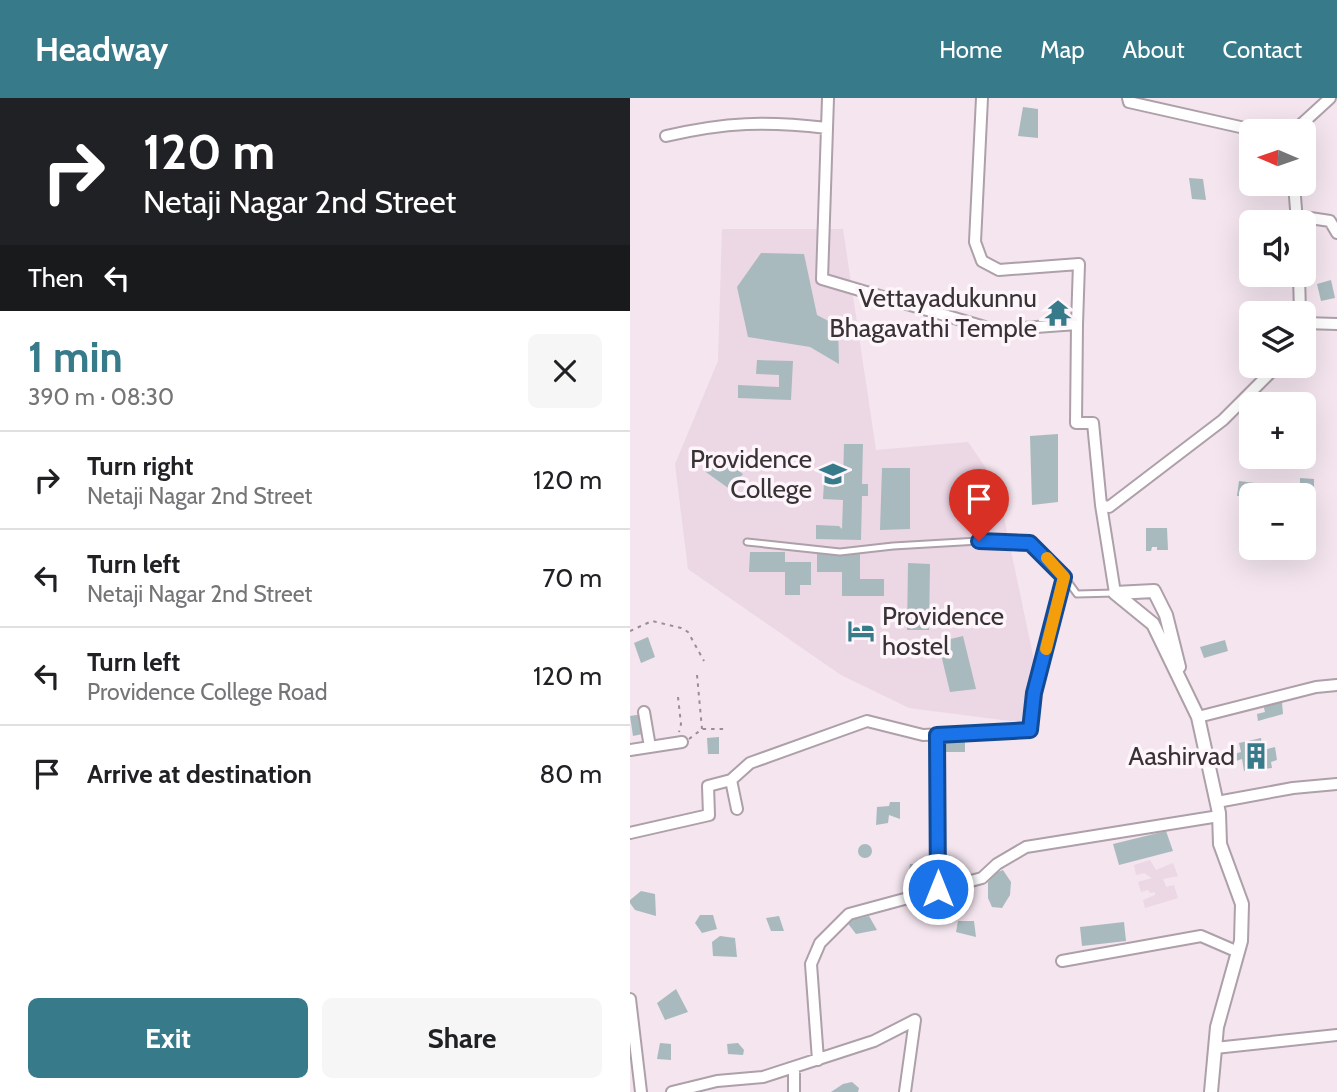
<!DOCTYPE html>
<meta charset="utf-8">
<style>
body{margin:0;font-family:Cabin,sans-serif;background:#f6f6f6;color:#202124;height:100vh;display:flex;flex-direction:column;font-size:26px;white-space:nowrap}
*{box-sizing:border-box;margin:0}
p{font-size:23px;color:#757577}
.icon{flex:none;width:38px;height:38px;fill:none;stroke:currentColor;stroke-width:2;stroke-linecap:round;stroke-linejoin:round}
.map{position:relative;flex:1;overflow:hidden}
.sheet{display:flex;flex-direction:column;background:#fff;width:630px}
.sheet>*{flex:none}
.banner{background:#202124;color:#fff;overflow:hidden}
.needle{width:46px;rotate:272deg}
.buttons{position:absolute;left:609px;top:21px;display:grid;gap:14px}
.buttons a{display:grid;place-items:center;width:77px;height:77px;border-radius:10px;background:#fff;box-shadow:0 7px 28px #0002;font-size:35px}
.pin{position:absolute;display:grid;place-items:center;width:60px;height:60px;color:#fff;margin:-72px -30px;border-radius:50% 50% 50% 0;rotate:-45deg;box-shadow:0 0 7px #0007}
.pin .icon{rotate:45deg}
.me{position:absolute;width:77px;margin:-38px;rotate:0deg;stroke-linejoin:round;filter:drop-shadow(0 0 5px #0008)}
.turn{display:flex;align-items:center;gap:24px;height:147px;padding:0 28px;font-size:32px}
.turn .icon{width:91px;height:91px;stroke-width:2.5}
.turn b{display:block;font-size:49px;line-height:60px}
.then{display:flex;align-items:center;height:66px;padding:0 28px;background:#0003;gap:14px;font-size:26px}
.round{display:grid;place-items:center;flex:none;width:74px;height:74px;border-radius:10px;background:#f6f6f6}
.summary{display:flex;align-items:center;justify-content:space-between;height:119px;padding:0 28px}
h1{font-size:42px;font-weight:800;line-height:52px;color:#377b8b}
.cta{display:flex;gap:14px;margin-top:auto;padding:14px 28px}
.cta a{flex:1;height:80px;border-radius:10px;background:#377b8b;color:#fff;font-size:28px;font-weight:800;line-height:80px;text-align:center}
.cta a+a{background:#f6f6f6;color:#202124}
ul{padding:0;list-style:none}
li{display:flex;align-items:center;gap:21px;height:98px;padding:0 28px;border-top:2px solid #e0e0e0}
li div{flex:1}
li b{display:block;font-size:26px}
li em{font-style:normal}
header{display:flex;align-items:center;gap:42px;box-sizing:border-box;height:98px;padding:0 35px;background:#377b8b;color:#fff}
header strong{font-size:33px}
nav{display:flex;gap:38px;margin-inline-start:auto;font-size:24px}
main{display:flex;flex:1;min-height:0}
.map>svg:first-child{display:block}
.built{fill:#ecd7e5}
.building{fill:#a8babe}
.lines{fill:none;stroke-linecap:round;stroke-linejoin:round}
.service-casing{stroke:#ada0a9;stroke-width:9}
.minor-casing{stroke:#ada0a9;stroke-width:14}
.tertiary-casing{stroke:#ada0a9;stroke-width:16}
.path{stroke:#998e95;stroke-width:2;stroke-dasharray:3.5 5;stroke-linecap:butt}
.service{stroke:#fff;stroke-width:5}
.minor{stroke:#fff;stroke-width:10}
.tertiary{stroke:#fff;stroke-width:12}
.route-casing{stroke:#114b97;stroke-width:18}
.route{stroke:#1a73e8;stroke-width:12}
.slow{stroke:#f59e0b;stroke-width:12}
.labels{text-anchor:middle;stroke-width:7;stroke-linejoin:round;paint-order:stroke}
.poi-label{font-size:26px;fill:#383236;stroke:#fdf5fa;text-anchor:end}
</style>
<header>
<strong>Headway</strong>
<nav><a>Home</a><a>Map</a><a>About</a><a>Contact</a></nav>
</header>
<main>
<section class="sheet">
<div class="banner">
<div class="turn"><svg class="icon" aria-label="right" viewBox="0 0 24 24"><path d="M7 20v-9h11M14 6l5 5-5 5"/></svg><div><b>120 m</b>Netaji Nagar 2nd Street</div></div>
<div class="then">Then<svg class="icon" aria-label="left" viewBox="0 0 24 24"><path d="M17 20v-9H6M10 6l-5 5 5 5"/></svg></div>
</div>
<div class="summary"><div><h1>1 min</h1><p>390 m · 08:30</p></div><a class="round"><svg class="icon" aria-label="close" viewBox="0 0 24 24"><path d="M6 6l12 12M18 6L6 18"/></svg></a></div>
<ul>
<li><svg class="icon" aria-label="right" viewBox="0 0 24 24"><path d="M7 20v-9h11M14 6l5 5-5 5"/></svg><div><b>Turn right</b><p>Netaji Nagar 2nd Street</p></div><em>120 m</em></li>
<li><svg class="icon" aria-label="left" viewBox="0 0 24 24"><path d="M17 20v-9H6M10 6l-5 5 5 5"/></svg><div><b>Turn left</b><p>Netaji Nagar 2nd Street</p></div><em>70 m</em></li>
<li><svg class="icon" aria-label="left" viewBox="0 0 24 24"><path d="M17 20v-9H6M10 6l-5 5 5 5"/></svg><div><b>Turn left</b><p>Providence College Road</p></div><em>120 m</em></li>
<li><svg class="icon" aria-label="arrive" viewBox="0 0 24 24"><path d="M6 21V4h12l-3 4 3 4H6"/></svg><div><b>Arrive at destination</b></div><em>80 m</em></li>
</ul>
<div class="cta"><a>Exit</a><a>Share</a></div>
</section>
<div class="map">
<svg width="707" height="994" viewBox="0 0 707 994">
<rect width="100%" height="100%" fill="#f4e5ef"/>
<path class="built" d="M92,131H213L246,352L338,344L367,386L406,572L396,625L279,610L211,577L58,471L45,366L88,263Z
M520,762L526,772L543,765L548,778L533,781L536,789L544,787L548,800L515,810L513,802L525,797V794L520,795L518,792L511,794L508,784L522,780L514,775L506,777L504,767Z"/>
<path class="building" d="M393,9L408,11V40L388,38Z
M559,80L573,81L576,102L562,101Z
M131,155L174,156L187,217L208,228L209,266L180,249L118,239L107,189Z
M701,182L705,200L691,203L687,186Z
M422,207L434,208V223H422Z
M127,262L163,263L161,302L108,300V287L149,289V277L126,276Z
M428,336V404L402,407L400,338Z
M214,346H233L232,386H238V398H232L231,442L186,441V427L209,428L212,431L213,402L193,401L194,384H213Z
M86,355L113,376L101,392L73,372Z
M252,370H280V431L250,432Z
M670,380L684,381V392H670Z
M609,383L625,385L624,396L621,398H607Z
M516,430H537L538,452H527V449H522L521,453H516Z
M120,454H155V464H181V487H170V497H155V474H119Z
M187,456H230V481H254V498H212V474H187Z
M278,465L300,466L299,532H277Z
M333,538L346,591L320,594L308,544Z
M18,539L25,559L11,565L4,545Z
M595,542L598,553L574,560L570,549Z
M648,602L649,605L652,604L653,616L628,623L627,616L635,614L633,606Z
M13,616L17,635L3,638L0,618Z
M315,637H335V654H315Z
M89,639V656H78L77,640Z
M631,640L632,648L637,647V651L645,649L647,662L641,664L642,670L614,673L612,661L606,663L604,656L611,654L609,645Z
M260,704H270V721L259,717L258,725L246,727L247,709L259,708Z
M536,733L543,753L489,767L483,746Z
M228 753a7 7 0 1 1 14 0a7 7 0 1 1-14 0Z
M280,766H293V778L278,779Z
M373,772L381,784L380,797L372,810L362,809L358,800V784L365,775Z
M11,793L25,796L26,818L5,812L0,805V802Z
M70,817H83L87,831L72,835L65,825Z
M149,818L154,833H141L136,820Z
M239,818L247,832L226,836L216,823Z
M328,823H344L346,839L326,834Z
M494,824L496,843L452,848L450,829Z
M90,838L105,840L107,859L83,858L82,844Z
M46,891L58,914L35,922L27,905Z
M30,945L41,946V962L27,961Z
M108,945L114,952L113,957L98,956L97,946Z
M222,984L229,990L228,994H201L213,986Z"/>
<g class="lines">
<defs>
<path id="service" d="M117,444L210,454L263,448L349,443L400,445L428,470L447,496L485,495"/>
<path id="minor" d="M198,0L192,181L365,232L447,226L446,325H463L471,407L479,409L593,322L647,268
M352,0L345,144L352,163L369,172L449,166L447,226
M498,0L499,4L628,33
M664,33L700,0
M36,38C97,24 135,23 197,30
M664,86L667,124
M667,118L700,123L707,135
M669,177L670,215
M674,225L707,226
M471,407L485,495
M14,614L20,649
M568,619L686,589L707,587
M308,637V791
M0,652L52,644
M101,682L107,711
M587,704L663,690L707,686
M0,735L79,717L78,688L101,682L120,665L237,623L293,637L400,632L404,595L434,479
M432,863L571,838L608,854
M0,901L11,994
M585,950L707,937
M188,962L181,866L190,845L219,816L352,780L367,766L396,749L589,718
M42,994L87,983L133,979L244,943L285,922L275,994
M164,994V969"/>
<path id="tertiary" d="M485,495L523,526L568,619L589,715L590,746L612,806L611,843L587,929L581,994
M485,495L524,493L536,517L549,569"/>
</defs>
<use href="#service" class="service-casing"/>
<use href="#minor" class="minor-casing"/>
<use href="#tertiary" class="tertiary-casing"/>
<path class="path" d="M0,533L22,523L51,530L58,534L74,563
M67,577L72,631
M48,599L51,626L49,634
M59,641L72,631H98"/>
<use href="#service" class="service"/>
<use href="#minor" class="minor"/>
<use href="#tertiary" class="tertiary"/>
</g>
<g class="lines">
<defs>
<path id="route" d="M308,791L307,637L400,632L404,595L434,479L400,445L349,443"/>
</defs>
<use href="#route" class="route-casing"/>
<use href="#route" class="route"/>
<path class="slow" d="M416,551L434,479L417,460"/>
</g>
<defs>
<symbol id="temple-bare" viewBox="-9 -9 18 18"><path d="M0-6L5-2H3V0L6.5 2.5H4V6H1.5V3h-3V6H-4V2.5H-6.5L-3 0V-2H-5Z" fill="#377b8b" stroke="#fdf5fa" stroke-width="2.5" paint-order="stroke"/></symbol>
<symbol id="university-bare" viewBox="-9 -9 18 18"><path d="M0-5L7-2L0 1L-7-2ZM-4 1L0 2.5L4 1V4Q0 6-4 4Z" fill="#377b8b" stroke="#fdf5fa" stroke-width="2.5" paint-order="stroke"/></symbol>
<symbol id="hotel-bare" viewBox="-9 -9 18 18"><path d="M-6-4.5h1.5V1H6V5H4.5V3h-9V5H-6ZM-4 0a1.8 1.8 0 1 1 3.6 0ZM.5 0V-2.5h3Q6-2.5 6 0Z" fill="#377b8b" stroke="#fdf5fa" stroke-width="2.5" paint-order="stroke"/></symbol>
<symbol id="building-bare" viewBox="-9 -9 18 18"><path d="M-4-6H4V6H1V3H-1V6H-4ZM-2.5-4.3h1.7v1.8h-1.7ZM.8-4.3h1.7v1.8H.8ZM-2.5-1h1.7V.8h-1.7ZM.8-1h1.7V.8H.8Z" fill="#377b8b" stroke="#fdf5fa" stroke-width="2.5" paint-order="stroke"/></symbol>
</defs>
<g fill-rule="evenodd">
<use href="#temple-bare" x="409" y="196" width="38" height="38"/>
<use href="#university-bare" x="184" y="357" width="38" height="38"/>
<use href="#hotel-bare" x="212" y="514" width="38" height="38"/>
<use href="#building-bare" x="607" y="639" width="38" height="38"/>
</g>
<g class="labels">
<g class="poi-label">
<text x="407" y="209">Vettayadukunnu<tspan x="407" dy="30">Bhagavathi Temple</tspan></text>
<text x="182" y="370">Providence<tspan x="182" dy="30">College</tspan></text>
<text x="252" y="527" text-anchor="start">Providence<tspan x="252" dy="30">hostel</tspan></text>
<text x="605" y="667">Aashirvad</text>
</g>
</g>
</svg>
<div class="buttons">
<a><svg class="needle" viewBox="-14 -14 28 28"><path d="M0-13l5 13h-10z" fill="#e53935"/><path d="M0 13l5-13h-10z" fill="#757577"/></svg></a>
<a><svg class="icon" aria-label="sound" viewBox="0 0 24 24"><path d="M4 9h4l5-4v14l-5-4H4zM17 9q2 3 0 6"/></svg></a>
<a><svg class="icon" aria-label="layers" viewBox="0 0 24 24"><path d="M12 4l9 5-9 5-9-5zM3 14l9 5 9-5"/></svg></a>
<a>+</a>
<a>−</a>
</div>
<div class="pin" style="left:349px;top:443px;background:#d93025"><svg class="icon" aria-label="arrive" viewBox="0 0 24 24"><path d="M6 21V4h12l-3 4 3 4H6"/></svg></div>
<svg class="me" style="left:308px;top:791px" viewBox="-20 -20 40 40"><circle r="17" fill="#1a73e8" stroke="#fff" stroke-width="3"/><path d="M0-11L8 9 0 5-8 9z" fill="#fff"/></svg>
</div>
</main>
